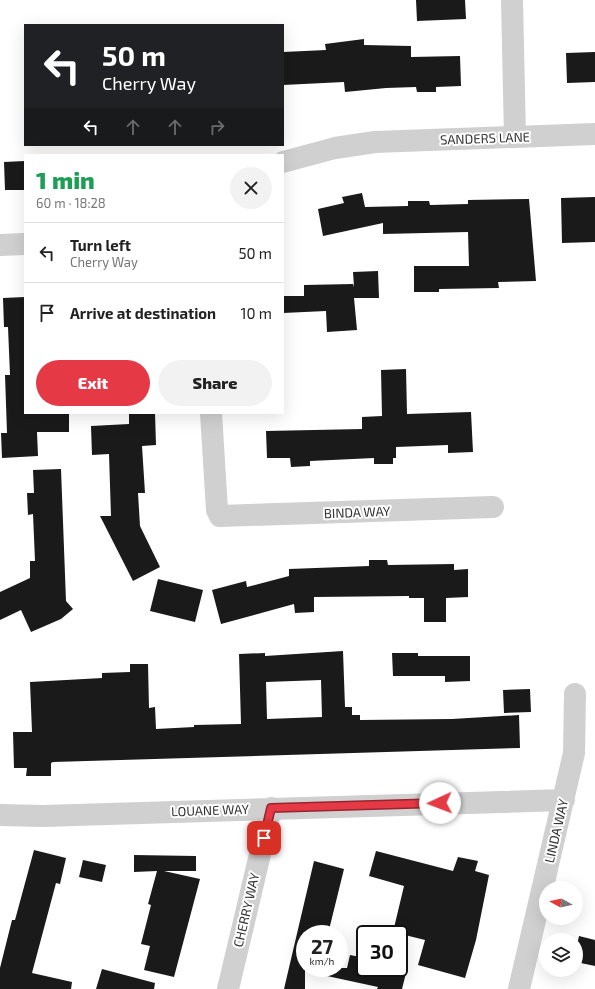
<!DOCTYPE html>
<meta charset="utf-8">
<style>
body{margin:0;font-family:"Exo 2",sans-serif;background:#f2f2f2;color:#222;height:100vh;display:flex;flex-direction:column;font-size:15px;white-space:nowrap}
*{box-sizing:border-box;margin:0}
p{font-size:13px;color:#767676}
.icon{flex:none;width:22px;height:22px;fill:none;stroke:currentColor;stroke-width:2;stroke-linecap:round;stroke-linejoin:round}
.map{position:relative;flex:1;overflow:hidden}
.side{position:absolute;left:24px;top:154px;width:260px;height:260px;display:flex;flex-direction:column;background:#fff;border-radius:0px;box-shadow:0 4px 16px #0002}
.side>*{flex:none}
.banner{position:absolute;left:24px;top:24px;width:260px;height:122px;border-radius:0px;box-shadow:0 4px 16px #0002;background:#202124;color:#fff;overflow:hidden}
.needle{width:26px;rotate:278deg}
.buttons{position:absolute;left:539px;top:881px;display:grid;gap:8px}
.buttons a{display:grid;place-items:center;width:44px;height:44px;border-radius:50%;background:#fff;box-shadow:0 4px 16px #0002;font-size:20px}
.speed{position:absolute;left:296px;top:925px;display:flex;gap:8px;font-size:20px;font-weight:700;text-align:center}
.speed>*{display:grid;place-content:center;width:52px;height:52px;border-radius:50%;background:#fff;box-shadow:0 4px 16px #0002;line-height:1}
.speed small{font-size:10px;font-weight:400}
.speed .limit{border:2px solid #111;border-radius:6px;background:#fff;color:#111}
.pin{position:absolute;display:grid;place-items:center;width:34px;height:34px;color:#fff;margin:-17px;border-radius:8px;box-shadow:0 2px 6px #0006}
.me{position:absolute;width:44px;margin:-22px;rotate:268deg;stroke-linejoin:round;filter:drop-shadow(0 0 3px #0008)}
.turn{display:flex;align-items:center;gap:14px;height:84px;padding:0 12px;font-size:18px}
.turn .icon{width:52px;height:52px;stroke-width:2.5}
.turn b{display:block;font-size:28px;line-height:34px}
.lanes{display:flex;align-items:center;height:38px;padding:0 12px;background:#0003;justify-content:center;gap:20px;direction:ltr}
.lanes .off{opacity:.35}
.round{display:grid;place-items:center;flex:none;width:42px;height:42px;border-radius:21px;background:#f2f2f2}
.summary{display:flex;align-items:center;justify-content:space-between;height:68px;padding:0 12px}
h1{font-size:24px;font-weight:800;line-height:30px;color:#1e9e55}
.button{display:flex;gap:8px;margin-top:auto;padding:8px 12px}
.button a{flex:1;height:46px;border-radius:24px;background:#e63946;color:#fff;font-size:16px;font-weight:800;line-height:46px;text-align:center}
.button a+a{background:#f2f2f2;color:#222}
ul{padding:0;list-style:none}
li{display:flex;align-items:center;gap:12px;height:60px;padding:0 12px;border-top:1px solid #e0e0e0}
li div{flex:1}
li b{display:block;font-size:15px}
li em{font-style:normal}
.map>svg:first-child{display:block}
.building{fill:#1a1a1a;fill-rule:evenodd}
.lines{fill:none;stroke-linecap:round;stroke-linejoin:round}
.street{stroke:#d0d0d0;stroke-width:22}
.route-casing{stroke:#96252e;stroke-width:10}
.route{stroke:#e63946;stroke-width:7}
.labels{text-anchor:middle;stroke-width:4;stroke-linejoin:round;paint-order:stroke}
.street-label{font-size:13px;fill:#333;stroke:#fff}
</style>
<div class="map">
<svg width="595" height="989" viewBox="0 0 595 989">
<rect width="100%" height="100%" fill="#fff"/>
<path class="building" d="M416,0H465L466,19L417,21Z
M364,39V45L411,46V57L460,56L461,86L436,87V92H417L416,87L386,88L345,92L344,82L283,85V52L326,50L325,44Z
M595,52V82L567,83L566,53Z
M25,161V190H5L4,162Z
M362,193L365,207L408,206V201H429L430,205L468,204V200L529,199L536,281L498,282L499,288L439,289V292H414V266H469L468,232L383,234V223L323,236L318,209L344,203L342,197Z
M595,197V242L562,243L561,198Z
M378,271L379,298H354L357,330L327,332L326,311L283,313V296H304V285L353,284L354,287L353,272Z
M25,297V413H69V432H37L38,456L2,458L1,433H7L5,375H10L8,327H4L3,298Z
M406,369L407,414L471,412L473,452L448,453V445L396,447V458H393V464H374V458L310,461V466L291,467L290,458H267L266,431L362,429V417L382,416L381,370Z
M129,413H155L156,445L142,446L145,493H138L140,526L160,567L133,581L100,516H111L109,454L92,455L91,426L129,424Z
M61,469L66,601L73,609L61,619L31,632L21,610L0,620V592L30,578V561H35L33,514L28,515L27,493H34L33,470Z
M369,560H387L388,565L454,564V570L468,569V597L446,598V622H424V598H409V596L314,597V612L295,613L294,604L221,624L212,590L246,581L247,587L289,576V569L369,566Z
M158,579L203,590L195,622L150,611Z
M343,651L345,707H352V715H360V720L452,719L519,715L520,748L53,762L51,763V776H26L27,768H14L13,732H32L30,682L102,678V673L130,672V664H148L149,708L155,707L156,729L194,727V725L241,724L239,654L265,653V656ZM321,680L322,717L267,719L266,682Z
M392,653H418V656H470V681L445,682V676H393Z
M530,689L531,712L504,713L503,690Z
M34,850L66,858L60,884L56,883L32,973L72,982L71,989H0V968L12,920H15Z
M376,851L453,871L458,857L478,861L475,871L489,875L476,940L465,978L418,965L425,940L393,932L404,886L369,876Z
M134,855L196,856V871H164L200,879L174,977L144,970L150,946L141,944L151,905L148,904L157,871L134,872Z
M83,860L106,865L102,882L79,877Z
M314,861L344,869L328,934H305V989H284Z
M579,936L595,940V966L576,962V950Z
M350,955L365,958V968H386L406,973L402,989H377L378,987L327,976V968H347Z
M102,969L155,983L154,989H96Z"/>
<g class="lines">
<path class="street" d="M512,0L515,137
M283,162L335,148L375,142L595,134
M0,245L25,244
M211,413L217,510L220,516L493,507
M0,815L43,816L564,800
M228,989L271,808
M519,989L574,753L575,694"/>
</g>
<g class="lines">
<defs>
<path id="route" d="M264,838L271,808L440,803"/>
</defs>
<use href="#route" class="route-casing"/>
<use href="#route" class="route"/>
</g>
<g class="labels">
<g class="street-label">
<text transform="translate(485 138) rotate(-2)" y="5">SANDERS LANE</text>
<text transform="translate(357 512) rotate(-2)" y="5">BINDA WAY</text>
<text transform="translate(210 810) rotate(-2)" y="5">LOUANE WAY</text>
<text transform="translate(556 831) rotate(-77)" y="5">LINDA WAY</text>
<text transform="translate(246 910) rotate(-77)" y="5">CHERRY WAY</text>
</g>
</g>
</svg>
<div class="buttons">
<a><svg class="needle" viewBox="-14 -14 28 28"><path d="M0-13l5 13h-10z" fill="#e53935"/><path d="M0 13l5-13h-10z" fill="#767676"/></svg></a>
<a><svg class="icon" aria-label="layers" viewBox="0 0 24 24"><path d="M12 4l9 5-9 5-9-5zM3 14l9 5 9-5"/></svg></a>
</div>
<div class="speed"><div>27<small>km/h</small></div><div class="limit">30</div></div>
<div class="pin" style="left:264px;top:838px;background:#d93025"><svg class="icon" aria-label="arrive" viewBox="0 0 24 24"><path d="M6 21V4h12l-3 4 3 4H6"/></svg></div>
<svg class="me" style="left:440px;top:803px" viewBox="-20 -20 40 40"><circle r="19" fill="#fff"/><path d="M0-13L10 11 0 6-10 11z" fill="#e63946"/></svg>
<div class="banner">
<div class="turn"><svg class="icon" aria-label="left" viewBox="0 0 24 24"><path d="M17 20v-9H6M10 6l-5 5 5 5"/></svg><div><b>50 m</b>Cherry Way</div></div>
<div class="lanes"><svg class="icon" aria-label="left" viewBox="0 0 24 24"><path d="M17 20v-9H6M10 6l-5 5 5 5"/></svg><svg class="icon off" aria-label="ahead" viewBox="0 0 24 24"><path d="M12 20V5M6 11l6-6 6 6"/></svg><svg class="icon off" aria-label="ahead" viewBox="0 0 24 24"><path d="M12 20V5M6 11l6-6 6 6"/></svg><svg class="icon off" aria-label="right" viewBox="0 0 24 24"><path d="M7 20v-9h11M14 6l5 5-5 5"/></svg></div>
</div>
<section class="side">
<div class="summary"><div><h1>1 min</h1><p>60 m · 18:28</p></div><a class="round"><svg class="icon" aria-label="close" viewBox="0 0 24 24"><path d="M6 6l12 12M18 6L6 18"/></svg></a></div>
<ul>
<li><svg class="icon" aria-label="left" viewBox="0 0 24 24"><path d="M17 20v-9H6M10 6l-5 5 5 5"/></svg><div><b>Turn left</b><p>Cherry Way</p></div><em>50 m</em></li>
<li><svg class="icon" aria-label="arrive" viewBox="0 0 24 24"><path d="M6 21V4h12l-3 4 3 4H6"/></svg><div><b>Arrive at destination</b></div><em>10 m</em></li>
</ul>
<div class="button"><a>Exit</a><a>Share</a></div>
</section>
</div>
